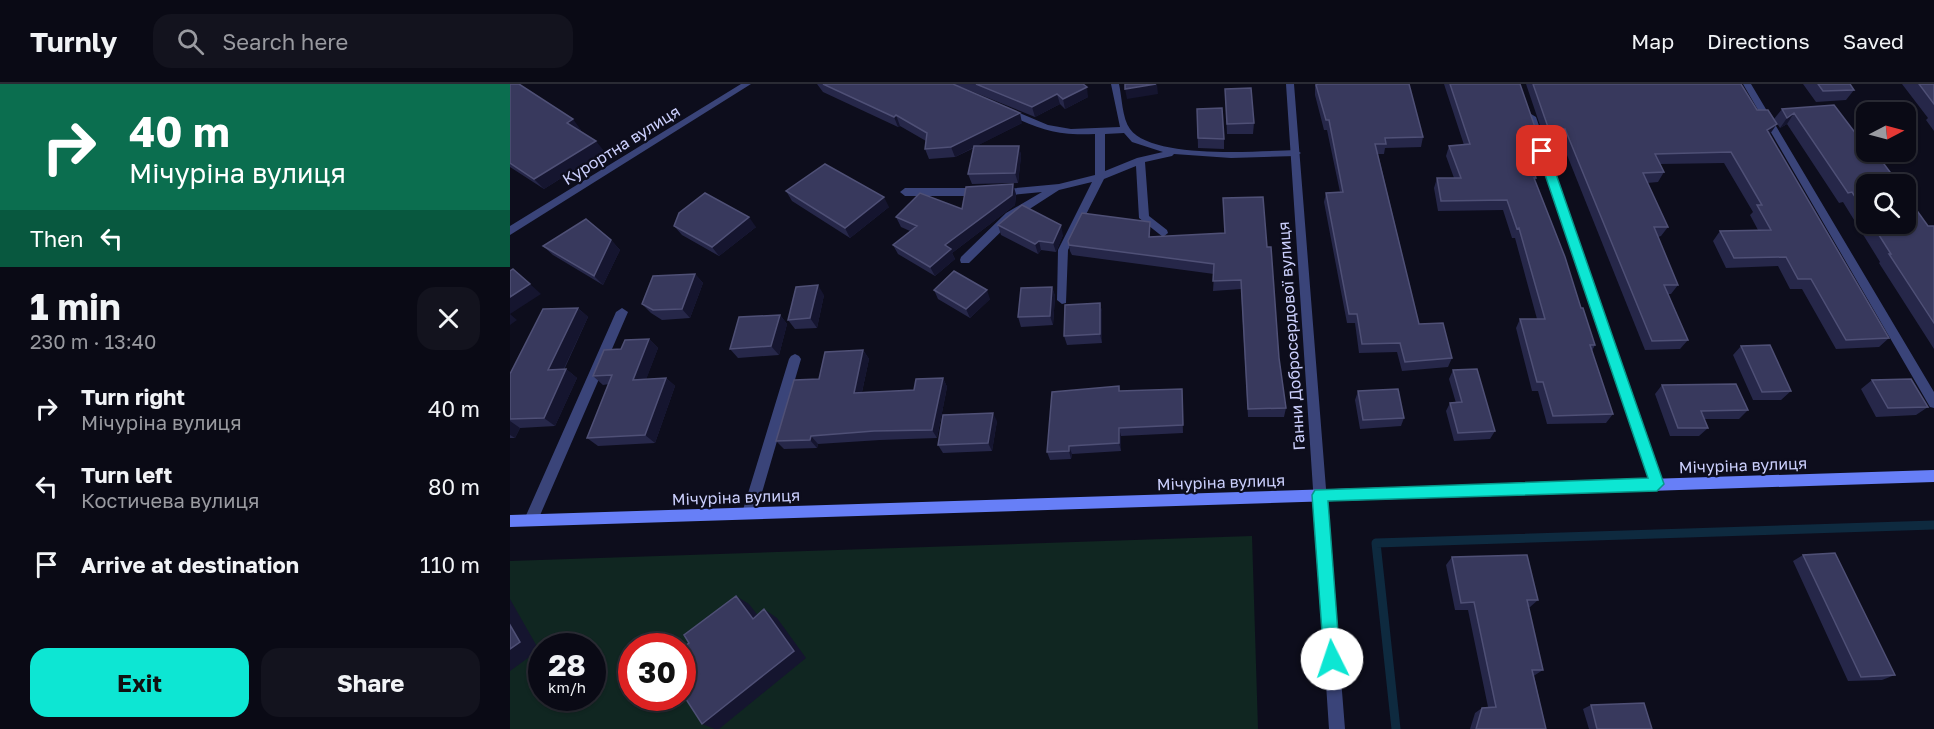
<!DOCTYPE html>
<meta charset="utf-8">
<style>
body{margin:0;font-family:"Golos Text",sans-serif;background:#13131e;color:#f1f3f6;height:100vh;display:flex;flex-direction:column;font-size:22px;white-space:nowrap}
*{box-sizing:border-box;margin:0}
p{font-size:20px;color:#999aa0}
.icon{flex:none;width:33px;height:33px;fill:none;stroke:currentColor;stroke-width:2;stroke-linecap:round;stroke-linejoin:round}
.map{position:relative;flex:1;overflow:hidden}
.sheet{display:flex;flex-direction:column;background:#0a0a15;width:510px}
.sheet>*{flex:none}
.hud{background:#0b6e4f;color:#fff;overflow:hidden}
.needle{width:39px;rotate:84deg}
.tools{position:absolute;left:1346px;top:18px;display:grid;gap:12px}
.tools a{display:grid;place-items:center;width:60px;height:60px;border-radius:12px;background:#0a0a15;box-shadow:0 2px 4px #0004,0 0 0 2px #2a2b34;font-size:30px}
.speed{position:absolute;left:18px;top:549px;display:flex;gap:12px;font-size:30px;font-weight:700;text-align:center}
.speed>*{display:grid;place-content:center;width:78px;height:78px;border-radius:50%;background:#0a0a15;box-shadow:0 2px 4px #0004,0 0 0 2px #2a2b34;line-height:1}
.speed small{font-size:15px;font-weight:400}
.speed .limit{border:9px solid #d22;background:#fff;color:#111}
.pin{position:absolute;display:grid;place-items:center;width:51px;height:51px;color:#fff;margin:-26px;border-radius:12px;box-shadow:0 3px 9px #0006}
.me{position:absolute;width:66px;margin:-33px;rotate:356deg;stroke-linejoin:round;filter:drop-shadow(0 0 4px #0008)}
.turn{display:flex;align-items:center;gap:21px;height:126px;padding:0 30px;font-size:27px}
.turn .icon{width:78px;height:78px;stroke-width:2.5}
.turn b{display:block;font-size:42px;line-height:51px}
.then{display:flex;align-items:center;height:57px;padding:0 30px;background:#0003;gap:12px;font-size:22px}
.round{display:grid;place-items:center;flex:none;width:63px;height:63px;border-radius:18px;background:#13131e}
.overview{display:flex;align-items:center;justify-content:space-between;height:102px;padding:0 30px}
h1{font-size:36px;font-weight:700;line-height:45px}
.button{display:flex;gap:12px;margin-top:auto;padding:12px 30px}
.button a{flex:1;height:69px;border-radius:18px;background:#0de6d3;color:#111;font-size:24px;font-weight:700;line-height:69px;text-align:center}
.button a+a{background:#13131e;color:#f1f3f6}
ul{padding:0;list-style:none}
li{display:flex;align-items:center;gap:18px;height:78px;padding:0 30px}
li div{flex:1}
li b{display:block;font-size:22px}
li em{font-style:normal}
header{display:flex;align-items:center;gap:36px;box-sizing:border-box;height:84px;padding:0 30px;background:#0a0a15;border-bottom:2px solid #2a2b34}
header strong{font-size:28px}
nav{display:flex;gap:33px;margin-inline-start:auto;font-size:21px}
.search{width:420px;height:54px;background:#13131e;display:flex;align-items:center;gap:15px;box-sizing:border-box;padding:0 21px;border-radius:18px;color:#999aa0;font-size:22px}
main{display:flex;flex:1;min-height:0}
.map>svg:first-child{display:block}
.green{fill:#102621;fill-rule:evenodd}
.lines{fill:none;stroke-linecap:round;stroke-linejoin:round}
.stream{stroke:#0e2a3f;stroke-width:9}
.lane{fill:#3a4479;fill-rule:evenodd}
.street{fill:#3a4479;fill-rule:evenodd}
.secondary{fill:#677ff7;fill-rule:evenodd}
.wall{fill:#262749}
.shaded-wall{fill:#15152f}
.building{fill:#38395d;stroke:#4f5076;stroke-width:1.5}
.route{fill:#0de6d3;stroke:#089689;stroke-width:1.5}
.labels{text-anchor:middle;stroke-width:4.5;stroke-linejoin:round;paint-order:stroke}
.street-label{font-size:16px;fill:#cbcffc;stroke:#0d0d1c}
</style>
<header>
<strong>Turnly</strong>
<div class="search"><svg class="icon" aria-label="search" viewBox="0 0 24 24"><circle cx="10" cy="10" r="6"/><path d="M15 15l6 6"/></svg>Search here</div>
<nav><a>Map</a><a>Directions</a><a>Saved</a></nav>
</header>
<main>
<section class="sheet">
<div class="hud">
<div class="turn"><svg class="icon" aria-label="right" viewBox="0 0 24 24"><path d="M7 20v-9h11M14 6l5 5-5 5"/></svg><div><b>40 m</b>Мічуріна вулиця</div></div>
<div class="then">Then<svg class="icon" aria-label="left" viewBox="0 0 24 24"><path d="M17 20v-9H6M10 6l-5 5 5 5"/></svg></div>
</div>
<div class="overview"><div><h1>1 min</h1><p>230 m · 13:40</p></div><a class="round"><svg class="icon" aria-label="close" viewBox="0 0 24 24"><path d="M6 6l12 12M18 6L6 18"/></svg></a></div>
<ul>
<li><svg class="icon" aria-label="right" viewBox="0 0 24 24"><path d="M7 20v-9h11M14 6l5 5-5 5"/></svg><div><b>Turn right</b><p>Мічуріна вулиця</p></div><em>40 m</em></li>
<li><svg class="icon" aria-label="left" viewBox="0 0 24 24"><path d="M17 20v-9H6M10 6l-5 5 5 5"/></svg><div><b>Turn left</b><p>Костичева вулиця</p></div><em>80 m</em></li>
<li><svg class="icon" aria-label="arrive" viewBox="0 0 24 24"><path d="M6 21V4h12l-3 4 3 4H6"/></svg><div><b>Arrive at destination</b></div><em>110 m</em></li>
</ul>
<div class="button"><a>Exit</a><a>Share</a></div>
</section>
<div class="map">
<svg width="1424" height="645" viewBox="0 0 1424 645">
<rect width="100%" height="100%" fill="#0d0d1c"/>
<path class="green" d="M742,452L748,645H0V477ZM32,562H82V614H32ZM122,562H172V614H122Z"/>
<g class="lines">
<path class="stream" d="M886,645L866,459L1424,441"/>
<path class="lane" d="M601,0H609C612,13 612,34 620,45C643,76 749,67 786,66L791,69L786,72L721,74L664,70L662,72L635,78L639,132L657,146L658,149L653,153L629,134L626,82L594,95L558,166L556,219L552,220L547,216L548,166L582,98L549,106L504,135L459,179H451L450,176L451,173L496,129L532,108L490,112L485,108L486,106L549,100L585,91V50C545,52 530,45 494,29V25H500L538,41L561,45L610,43ZM614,49L622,58L653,68L627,74L595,87V50Z
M395,104H470L475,108L470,112H395L390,108Z
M112,224L118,228L28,436L26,440L21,442L16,440L14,436L106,228Z
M285,270L289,272L291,275L246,429L244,433L239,435L234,433L232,429L279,275L281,272Z"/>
<path class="street" d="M231,0H241L0,151V142Z
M776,0H784L835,645H819Z
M1233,0H1241L1424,308V324L1420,323Z
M1021,30L1026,33L1153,401L1152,405L1147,407L1142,405L1141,401L1016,33Z"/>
<path class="secondary" d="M1424,386V398L0,443V431Z"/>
</g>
<path class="wall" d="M0,0L71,46L69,47L94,67L34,105L0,83Z
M307,0H573L578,13L555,25L550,20L525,33L451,3L512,39L466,62H509L511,72L508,99L462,100L458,90L464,64L445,73L419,75L415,65L416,57L390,42L388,43L313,8Z
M805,0H899L913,53L911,63L875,64L874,70H868L909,240L942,274L938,283L892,287L887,268L849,269L845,239H837L814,118L816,109L830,108L817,46H814L805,11Z
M934,0H1010L1026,46L1022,57H1014L1026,94L1025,96L1071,224L1085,261L1082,267L1103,330L1096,339L1037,340L1028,307H1022L1006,244L1010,235H1027L1005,154H1002L993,126L928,127L924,104L927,94H944L936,72L939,62L954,61Z
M1016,0H1231L1259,51L1379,254L1369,263L1326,265L1292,205H1280L1268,182L1216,184L1203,157L1210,147L1248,146L1240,131L1243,128L1214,79L1150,80L1154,88L1148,98L1137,99L1158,143L1151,152L1148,153L1168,201L1161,210H1158L1178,256L1170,265L1135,266L1051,56H1035Z
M1293,0H1340L1344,6L1336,16L1306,18Z
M1392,0H1424V47L1416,36L1418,34Z
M715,5L744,39L743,50H717Z
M1324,21L1356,100V140H1395L1418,142H1424V265L1369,179L1370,178L1333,118L1329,119L1277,40L1270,44L1264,35L1272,25Z
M687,25L714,55V65L688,64Z
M276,107L379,123L340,154L282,117Z
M506,110L505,121L442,169L445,175L425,192L388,170L383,161L400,147L391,143L386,133L452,125Z
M713,114L757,163L769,274L776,324L774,333H738L731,205L703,207L704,190L562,171L560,167L558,157L640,138V153L715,149Z
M488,141L553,151L546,168L531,166L528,170L491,151Z
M164,142L246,143L209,172L172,151Z
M101,156L110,166L93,201L43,171L33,162Z
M185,190L193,199L180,234L152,236L141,229L132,220Z
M542,203L545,212L543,241L511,243L508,233Z
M424,206L480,215L460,234L428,215Z
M314,211L307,244L285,245L278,236Z
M590,219L592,228V259L557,261L554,252Z
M68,224L78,233L54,286L56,285L67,294L45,342L10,344L5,354H0V290Z
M270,231L277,240L269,271L228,274L220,265Z
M139,255L148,264L136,295L156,294L165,302L145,359L88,362L77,354L99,300L93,301L83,292L111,265Z
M1231,262L1281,307L1271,316H1243L1223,271Z
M353,266L359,275L352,308L404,306L433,294L437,303L427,354L370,356L308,360L307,364L274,365L266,357L309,295Z
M943,286L985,347L980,355L944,357L936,327L940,319H946L939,295Z
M1362,296L1418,323L1406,331L1366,333L1351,305Z
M1152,301L1238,326L1229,335H1194L1198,344L1189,352H1160L1145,310Z
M609,302L610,307L672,313L673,349L611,352V367L562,370L561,375L540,376L537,368Z
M848,307L894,334L891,342L850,345L845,316Z
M487,337L482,367L433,369L428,361Z
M1293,471L1385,591L1372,596L1338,597L1283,477Z
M942,473L1028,516L1020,523L1018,524L1033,586L1025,591L1024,592L1036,645H960L965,629L972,624L978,623L958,526H945L936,481Z
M1081,621L1142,645H1079L1073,625Z"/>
<path class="shaded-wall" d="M647,0L648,10L617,15L615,5Z
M577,3L578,13L555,25L553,15Z
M547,10L550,20L525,33L522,23Z
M510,29L512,39L445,73L441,63Z
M1284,29L1277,40L1270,44L1277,34Z
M386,31L390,42L388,43L384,33Z
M63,35L71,46L65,49L57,39Z
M1267,40L1260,50L1257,46Z
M86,57L94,67L34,105L24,95Z
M509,62L511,72L508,99L505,89Z
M503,100L506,110L505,121L442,169L445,175L425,192L420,183L435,161Z
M374,113L379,123L340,154L335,144Z
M239,133L246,143L209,172L202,163Z
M551,141L553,151L546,168L543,159Z
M101,156L110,166L93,201L84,192Z
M529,157L531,166L528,170L525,160Z
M185,190L193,199L180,234L172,225Z
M20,200L31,210L0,230V213Z
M308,201L314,211L307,244L300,234Z
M542,203L545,212L543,241L540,232Z
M477,206L480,215L460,234L456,225Z
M590,219L592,228V259L590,250Z
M68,224L78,233L49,295L38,286Z
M0,230L7,236L0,241Z
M270,231L277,240L269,271L261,262Z
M139,255L148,264L133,304L123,296Z
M353,266L359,275L350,317L344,309Z
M56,285L67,294L45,342L34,334Z
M156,294L165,302L145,359L135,351Z
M433,294L437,303L427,354L422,346Z
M483,329L487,337L482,367L478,359Z
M0,337L10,344L5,354L0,351Z
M609,344L611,352V367L609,359Z
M301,352L308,360L307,364L300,356Z
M559,362L562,370L561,375L559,367Z
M226,512L239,520L256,542L243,535Z
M0,515L29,566L0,587Z
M254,525L267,534L296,574L209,645H205L192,640Z"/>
<path class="building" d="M0,0H9L63,35L57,39L86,57L24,95L0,79Z
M313,0H443L510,29L441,63L415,65L417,49L386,31L384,33Z
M466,0H573L577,3L553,15L547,10L522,23Z
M615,0H646L615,5Z
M808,0H899L913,53L875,54L876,60H865L909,240L933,239L942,274L895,278L890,259L852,260L847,230H839L816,109L833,108L819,36H816L806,1Z
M940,0H1010L1026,46L1011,47L1026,94H1024L1055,173L1071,224H1073L1085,261H1080L1103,330L1043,332L1033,298H1027L1010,235H1035L1009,144L1007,145L997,116L931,117L927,94H951L939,62L960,60Z
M1023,0H1231L1247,26H1258L1267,40L1257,46L1379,254L1336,256L1301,195H1288L1276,173L1224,174L1210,147L1261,146L1247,121H1252L1221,68L1145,70L1154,88L1133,89L1158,143H1144L1168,201H1154L1178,256L1142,257L1055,45L1039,46Z
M1308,0H1340L1344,6L1313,7Z
M1409,0H1424V20Z
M741,4L744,39L717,40L715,5Z
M1324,21L1356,63V68H1365L1389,100H1356V130L1342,108L1338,109L1284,29L1277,34L1272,25Z
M712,24L714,55L688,54L687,25Z
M464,62H509L505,89L458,90Z
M315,80L374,113L335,144L276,107Z
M503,100L502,111L435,161L441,165L420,183L383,161L407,142L386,133L410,109L452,125L456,103Z
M195,109L239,133L202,163L164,142L169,129Z
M1395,110L1418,142H1424V239L1379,170H1381L1362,140H1395Z
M753,113L757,163H761L769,274L776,324L738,325L731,196L703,197L704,180L559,161L558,157L572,129L640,138L639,153L715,149L713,114Z
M512,121L551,141L543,159L529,157L525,160L488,141Z
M76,135L101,156L84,192L33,162Z
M3,185L20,200L0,213V187Z
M444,187L477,206L456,225L424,206Z
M185,190L172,225L143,226L132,220L143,192Z
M308,201L300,234L278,236L286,203Z
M542,203L540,232L508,233L511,204Z
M590,219V250L554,252L555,221Z
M68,224L38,286L56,285L34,334L0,335V290L33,225Z
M270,231L261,262L220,265L229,233Z
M139,255L123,296L156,294L135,351L77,354L102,291L83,292L94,266L111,265L115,256Z
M1260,261L1281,307L1252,308L1231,262Z
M353,266L344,309L404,306L406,295L433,294L422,346L364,347L301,352L300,356L266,357L284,296L309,295L315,268Z
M967,285L985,347L948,349L940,319L952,318L943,286Z
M1401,295L1418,323L1378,324L1362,296Z
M1226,300L1238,326L1191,327L1198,344H1168L1152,301Z
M609,302V307L672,305L673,341L609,344V359L559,362V367L537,368L542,308Z
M888,305L894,334L853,336L848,307Z
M483,329L478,359L428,361L433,331Z
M1325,469L1385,591L1351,593L1293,471Z
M1017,471L1028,516H1017L1033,586H1022L1036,645H966L972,624L986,623L964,518L951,519L942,473Z
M226,512L243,535L254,525L284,567L192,640L172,609V564L179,559L174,551Z
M0,541L10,558L0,565Z
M1134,619L1142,645H1087L1081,621Z"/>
<path class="route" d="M1032,63L1038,67L1154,400L1147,407L818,417L830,575L828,581L822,583L816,581L814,575L802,411L805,406L1138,394L1027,67Z"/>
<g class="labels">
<g class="street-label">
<text transform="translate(111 61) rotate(-32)" y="6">Курортна вулиця</text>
<text transform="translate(781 252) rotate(-94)" y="6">Ганни Добросердової вулиця</text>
<text transform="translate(1233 381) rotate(-2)" y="6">Мічуріна вулиця</text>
<text transform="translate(711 398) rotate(-2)" y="6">Мічуріна вулиця</text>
<text transform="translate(226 413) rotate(-2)" y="6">Мічуріна вулиця</text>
</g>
</g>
</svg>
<div class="tools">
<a><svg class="needle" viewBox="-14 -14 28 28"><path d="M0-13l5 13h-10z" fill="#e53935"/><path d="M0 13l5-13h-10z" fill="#999aa0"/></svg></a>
<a><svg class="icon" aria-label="search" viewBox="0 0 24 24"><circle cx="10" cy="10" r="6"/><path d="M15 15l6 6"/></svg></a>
</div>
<div class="speed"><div>28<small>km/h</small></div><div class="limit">30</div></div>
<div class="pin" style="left:1032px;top:67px;background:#d93025"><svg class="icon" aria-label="arrive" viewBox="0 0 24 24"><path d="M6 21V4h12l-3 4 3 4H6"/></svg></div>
<svg class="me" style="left:822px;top:575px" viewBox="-20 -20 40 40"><circle r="19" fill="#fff"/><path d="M0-13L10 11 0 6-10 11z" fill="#0de6d3"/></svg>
</div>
</main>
